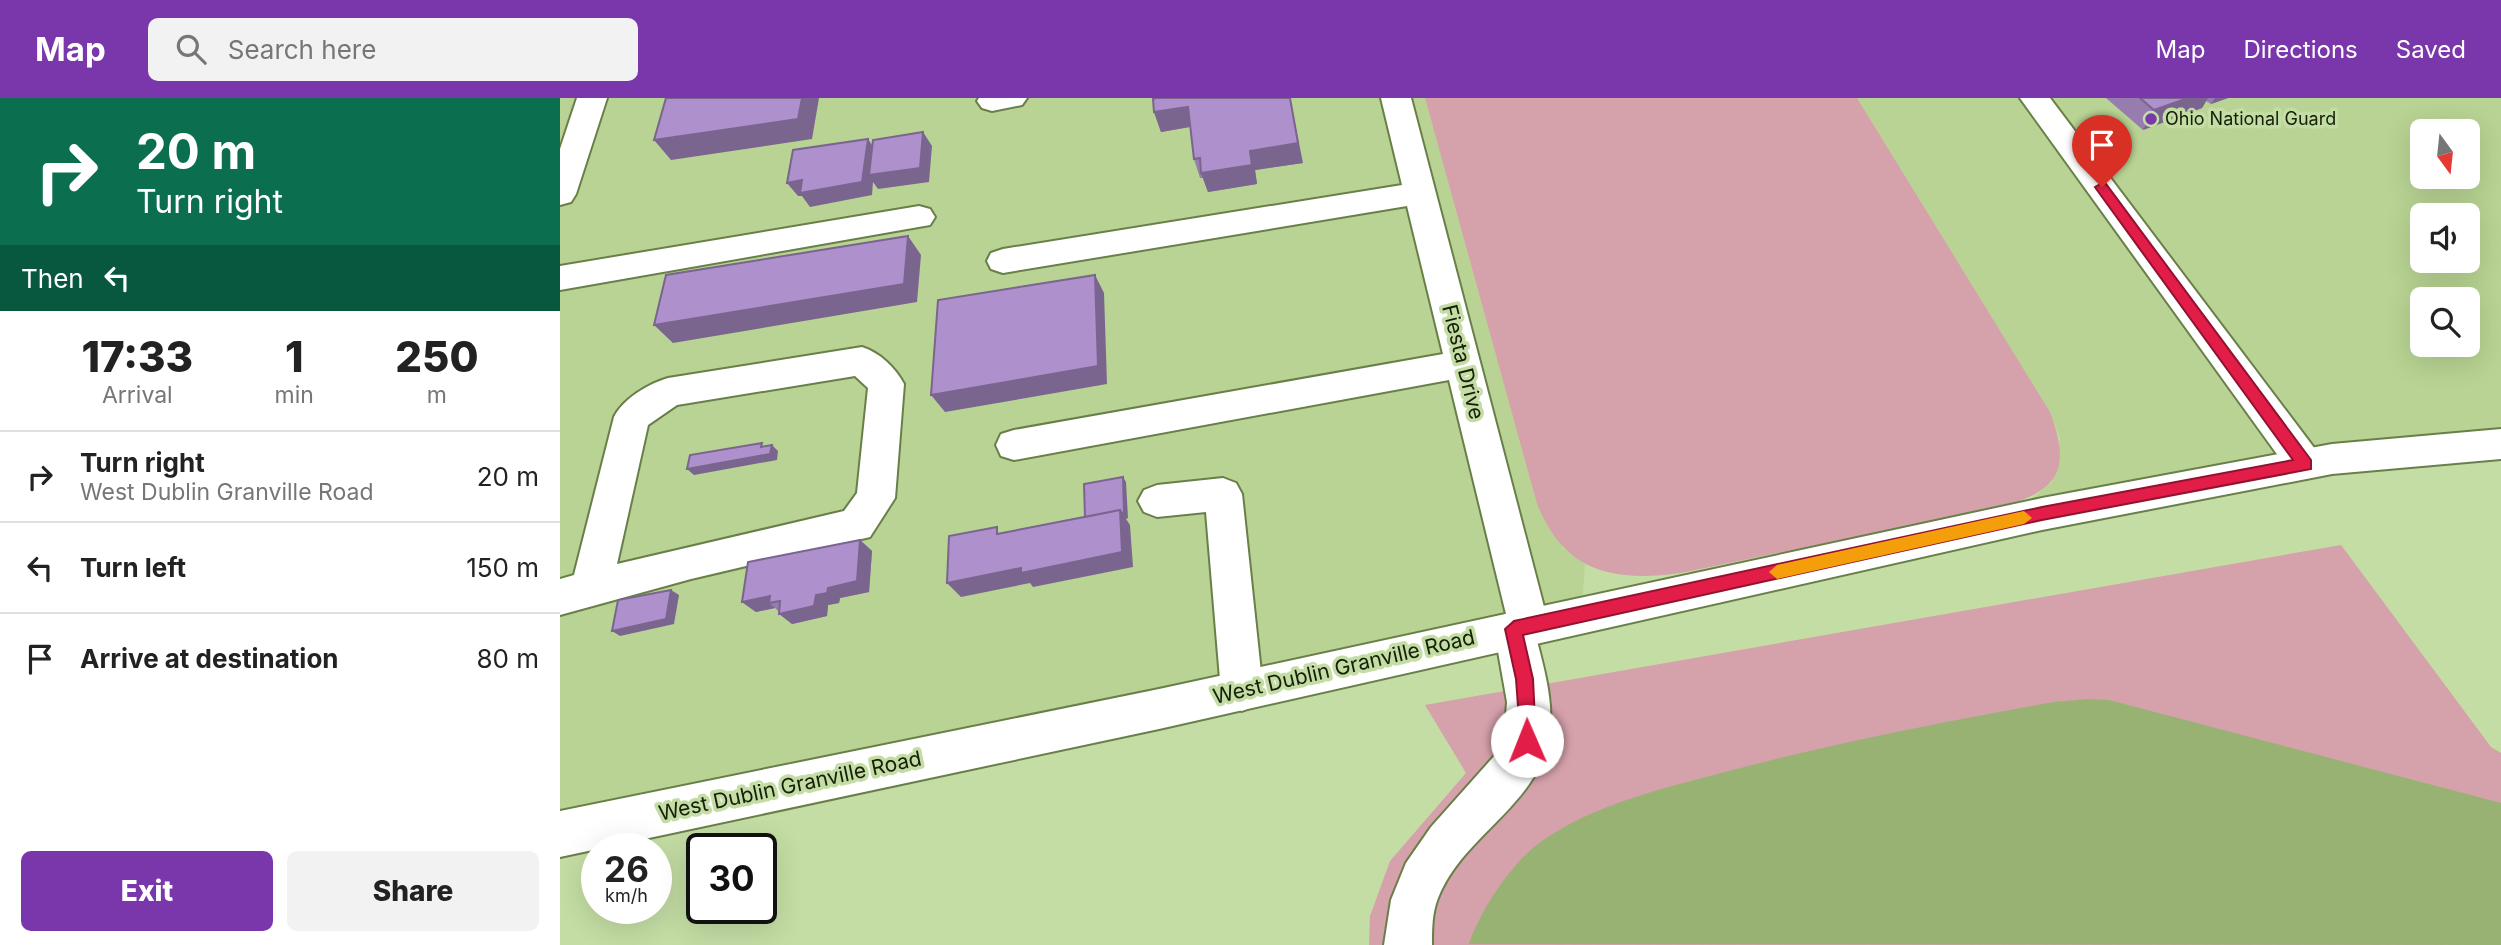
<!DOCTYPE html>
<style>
body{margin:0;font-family:Inter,sans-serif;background:#f2f2f2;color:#222;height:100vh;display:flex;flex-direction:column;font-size:26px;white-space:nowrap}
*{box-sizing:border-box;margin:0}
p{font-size:23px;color:#767676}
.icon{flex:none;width:38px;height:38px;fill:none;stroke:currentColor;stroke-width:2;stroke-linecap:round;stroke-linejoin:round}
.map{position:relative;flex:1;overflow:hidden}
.drawer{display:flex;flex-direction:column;background:#fff;width:560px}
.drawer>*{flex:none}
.top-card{background:#0b6e4f;color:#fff;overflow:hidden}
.needle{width:46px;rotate:165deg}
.fabs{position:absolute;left:1850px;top:21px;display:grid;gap:14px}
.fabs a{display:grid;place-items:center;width:70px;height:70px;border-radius:10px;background:#fff;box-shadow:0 7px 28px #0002;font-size:35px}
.speed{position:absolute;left:21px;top:735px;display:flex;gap:14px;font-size:35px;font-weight:700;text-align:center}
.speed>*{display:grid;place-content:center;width:91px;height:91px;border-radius:50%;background:#fff;box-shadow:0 7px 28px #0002;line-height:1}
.speed small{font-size:18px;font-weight:400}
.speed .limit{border:4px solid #111;border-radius:10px;background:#fff;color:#111}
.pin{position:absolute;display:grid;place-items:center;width:60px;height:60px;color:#fff;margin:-72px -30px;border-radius:50% 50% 50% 0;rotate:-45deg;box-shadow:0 0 7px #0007}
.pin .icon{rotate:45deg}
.me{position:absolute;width:77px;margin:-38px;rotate:359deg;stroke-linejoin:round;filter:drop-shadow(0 0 5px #0008)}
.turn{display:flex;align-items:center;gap:24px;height:147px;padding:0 21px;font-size:32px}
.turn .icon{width:91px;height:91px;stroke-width:2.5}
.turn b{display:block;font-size:49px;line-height:60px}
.then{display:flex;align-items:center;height:66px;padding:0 21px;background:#0003;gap:14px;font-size:26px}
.eta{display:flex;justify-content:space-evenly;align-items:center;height:119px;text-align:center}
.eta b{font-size:42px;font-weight:800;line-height:49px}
.cta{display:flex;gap:14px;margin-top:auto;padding:14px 21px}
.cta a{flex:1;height:80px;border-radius:10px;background:#7937ab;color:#fff;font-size:28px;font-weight:800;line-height:80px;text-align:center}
.cta a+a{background:#f2f2f2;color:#222}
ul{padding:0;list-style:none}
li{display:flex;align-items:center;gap:21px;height:91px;padding:0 21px;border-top:2px solid #e0e0e0}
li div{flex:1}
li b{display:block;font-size:26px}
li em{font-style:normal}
header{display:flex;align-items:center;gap:42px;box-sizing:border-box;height:98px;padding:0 35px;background:#7937ab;color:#fff}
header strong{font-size:33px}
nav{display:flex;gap:38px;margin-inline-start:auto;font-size:24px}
.search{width:490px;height:63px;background:#f2f2f2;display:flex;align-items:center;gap:18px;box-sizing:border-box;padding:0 24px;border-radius:10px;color:#767676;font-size:26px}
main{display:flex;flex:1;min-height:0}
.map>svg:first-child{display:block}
.built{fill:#b8d393;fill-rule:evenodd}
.green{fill:#d5a1aa}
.water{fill:#98b273}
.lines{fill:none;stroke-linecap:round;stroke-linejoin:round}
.minor-casing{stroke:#697f49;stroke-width:4}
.major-casing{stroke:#697f49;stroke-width:4}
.minor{fill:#fff;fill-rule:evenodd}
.major{fill:#fff;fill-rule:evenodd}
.wall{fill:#967caf}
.shaded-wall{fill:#7a658f}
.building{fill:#ae90cc;stroke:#7a658f;stroke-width:2}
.route{fill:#e11d48;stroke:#92132f;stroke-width:2}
.slow{fill:#f59e0b}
.poi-dot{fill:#7937ab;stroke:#c4dda4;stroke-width:2.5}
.labels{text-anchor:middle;stroke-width:7;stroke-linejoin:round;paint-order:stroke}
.far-poi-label{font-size:18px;fill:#161f09;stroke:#c4dda4;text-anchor:start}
.street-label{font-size:21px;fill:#161f09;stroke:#c4dda4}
</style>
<header>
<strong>Map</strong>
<div class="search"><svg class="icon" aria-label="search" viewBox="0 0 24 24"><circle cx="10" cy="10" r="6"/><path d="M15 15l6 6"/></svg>Search here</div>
<nav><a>Map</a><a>Directions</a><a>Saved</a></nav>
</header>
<main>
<section class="drawer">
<div class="top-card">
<div class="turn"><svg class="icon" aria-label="right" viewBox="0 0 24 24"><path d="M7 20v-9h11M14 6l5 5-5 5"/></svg><div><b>20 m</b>Turn right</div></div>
<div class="then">Then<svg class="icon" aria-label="left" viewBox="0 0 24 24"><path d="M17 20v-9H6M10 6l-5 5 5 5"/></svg></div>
</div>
<div class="eta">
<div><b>17:33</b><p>Arrival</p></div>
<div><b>1</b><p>min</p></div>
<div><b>250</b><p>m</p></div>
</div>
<ul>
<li><svg class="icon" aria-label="right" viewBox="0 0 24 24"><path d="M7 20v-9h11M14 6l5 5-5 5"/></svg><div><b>Turn right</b><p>West Dublin Granville Road</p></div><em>20 m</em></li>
<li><svg class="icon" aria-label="left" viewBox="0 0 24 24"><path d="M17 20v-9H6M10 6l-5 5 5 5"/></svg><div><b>Turn left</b></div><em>150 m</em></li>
<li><svg class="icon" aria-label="arrive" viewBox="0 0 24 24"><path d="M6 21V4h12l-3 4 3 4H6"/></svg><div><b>Arrive at destination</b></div><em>80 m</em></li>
</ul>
<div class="cta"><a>Exit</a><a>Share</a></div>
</section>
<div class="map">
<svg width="1941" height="847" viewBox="0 0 1941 847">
<rect width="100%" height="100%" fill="#c4dda4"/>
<path class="built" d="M0,0H865L977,406L1003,450L1025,466L1021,525L0,743Z
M1297,0H1941V333L1837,341L1474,399L1492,384L1500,341L1490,314ZM1862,33H1908V79H1862ZM1862,117H1908V163H1862ZM1862,201H1908V247H1862Z"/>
<path class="green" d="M865,0H1297L1490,314C1510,368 1502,391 1445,408L1121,475C1053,484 1005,475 977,406Z
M1781,447L1931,649L1941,655V847H809L810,818L830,763L906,675L865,607Z"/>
<path class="water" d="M1529,601L1549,602L1941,705V847L909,846C920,812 953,763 982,743C1033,707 1101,691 1161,675C1271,646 1382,624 1494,604Z"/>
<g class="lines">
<defs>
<path id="minor" d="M17,0H47L16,96L11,104L0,107V51Z
M419,0H467L462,7L432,13L422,10L417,3Z
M821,0H851L989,528L983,541L977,543C986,577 996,615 987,649C970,711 901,741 878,800C872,815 872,831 872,847H824L831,802L846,765L871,729L944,647L947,604L934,531L940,518L946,516L889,282L454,362L441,358L436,347L441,336L454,332L883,256L847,108L443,175L431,171L427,163L431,155L443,151L842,87Z
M1460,0H1490L1758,355L1764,366L1758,377L1745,381L1732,377Z
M359,108L370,111L375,119L370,127L0,192V168Z
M302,249C320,255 335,269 344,286L335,400L310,439L131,481L0,517V481L14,477L54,319C63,301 88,286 108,280ZM295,278L308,290L297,395L284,413L57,466L88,327L117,307Z
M663,380L676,385L682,396L703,593L697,607L682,613L667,607L661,593L646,414L597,419L584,414L578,403L584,392L597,387Z"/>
<path id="major" d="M1941,331V361L1772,376L1482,432L599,631L0,759V713L599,591L1482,400L1772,346Z"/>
</defs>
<use href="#minor" class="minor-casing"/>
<use href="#major" class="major-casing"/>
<use href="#minor" class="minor"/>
<use href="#major" class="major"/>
</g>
<path class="wall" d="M1546,0H1668L1651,6L1646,3L1642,10L1583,32Z
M594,14L743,65L695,72L697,86L648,94L643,80H640L634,61L630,29L601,34Z
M300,442L312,453L309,494L280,500L279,505L268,507L267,518L232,526L215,510L196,514L182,504Z"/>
<path class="shaded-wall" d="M242,0H259L252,41L111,62L94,42Z
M730,0L743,65L695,72L697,86L648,94L641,75Z
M1628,0H1648L1642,10L1583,32L1594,12Z
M1655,0H1668L1651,6Z
M628,9L635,28L601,34L594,14Z
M363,34L372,48L369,84L318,91L313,84L312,97L250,109L242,98H238L227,85L308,41L317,55Z
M348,138L361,157L357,204L113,245L94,227Z
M535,177L544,195L547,286L385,314L371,297Z
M212,347L218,353L217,362L134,377L127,371Z
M563,379L566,384L568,420L566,421L570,427L573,469L473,489L470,485L401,499L387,485L529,428Z
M300,442L312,453L309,494L280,500L279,505L268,507L267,518L232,526L219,516L256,497L268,490Z
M111,492L119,497L114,526L60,538L52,533Z
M210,498L209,505L215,510L196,514L182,504Z"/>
<path class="building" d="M106,0H242L238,21L94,42Z
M596,0H730L738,45L690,53L692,67L641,75L640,60L634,61L628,9L594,14L593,1Z
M1580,0H1628L1594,12Z
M363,34L360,70L309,77L313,42Z
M308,41L302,84L240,95L242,82L227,85L233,52Z
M348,138L344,186L94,227L106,177Z
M535,177L538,268L371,297L378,202Z
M202,345L201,349L212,347L210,356L127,371L130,357Z
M563,379L564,415H562L560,412L525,419L524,386Z
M560,412L562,454L461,475V470L387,485L389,438L437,429V436Z
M300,442L297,483L268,490L267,495L256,497L254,508L219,516L220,503L209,505L210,498L182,504L188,464Z
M111,492L106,521L52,533L58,502Z"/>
<path class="route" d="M1542,85L1546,86L1751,362V371L1482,422L963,537L973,581L976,643L973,649L967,651L961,649L956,581L945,531L954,523L1482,409L1733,362L1537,92L1535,89Z"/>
<path class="slow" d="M1464,413L1472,420L1464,426L1217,481L1209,474L1217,467Z"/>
<circle class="poi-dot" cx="1591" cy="21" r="7"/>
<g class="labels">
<g class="far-poi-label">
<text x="1605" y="27">Ohio National Guard</text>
</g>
<g class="street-label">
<text transform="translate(903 264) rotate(76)" y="7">Fiesta Drive</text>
<text transform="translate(784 569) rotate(-13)" y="7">West Dublin Granville Road</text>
<text transform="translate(230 688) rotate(-12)" y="7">West Dublin Granville Road</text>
</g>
</g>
</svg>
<div class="fabs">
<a><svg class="needle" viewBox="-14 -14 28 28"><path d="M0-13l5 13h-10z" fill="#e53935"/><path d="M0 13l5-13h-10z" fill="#767676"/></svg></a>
<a><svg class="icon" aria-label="sound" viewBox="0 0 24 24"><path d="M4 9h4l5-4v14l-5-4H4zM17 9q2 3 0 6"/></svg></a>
<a><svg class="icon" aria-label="search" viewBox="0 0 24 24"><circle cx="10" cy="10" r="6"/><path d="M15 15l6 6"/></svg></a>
</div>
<div class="speed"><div>26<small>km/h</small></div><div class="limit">30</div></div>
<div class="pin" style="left:1542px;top:89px;background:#d93025"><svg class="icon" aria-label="arrive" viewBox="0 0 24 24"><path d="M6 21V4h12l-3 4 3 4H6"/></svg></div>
<svg class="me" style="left:967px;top:643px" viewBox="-20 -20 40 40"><circle r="19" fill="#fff"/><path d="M0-13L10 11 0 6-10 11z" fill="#e11d48"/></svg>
</div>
</main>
